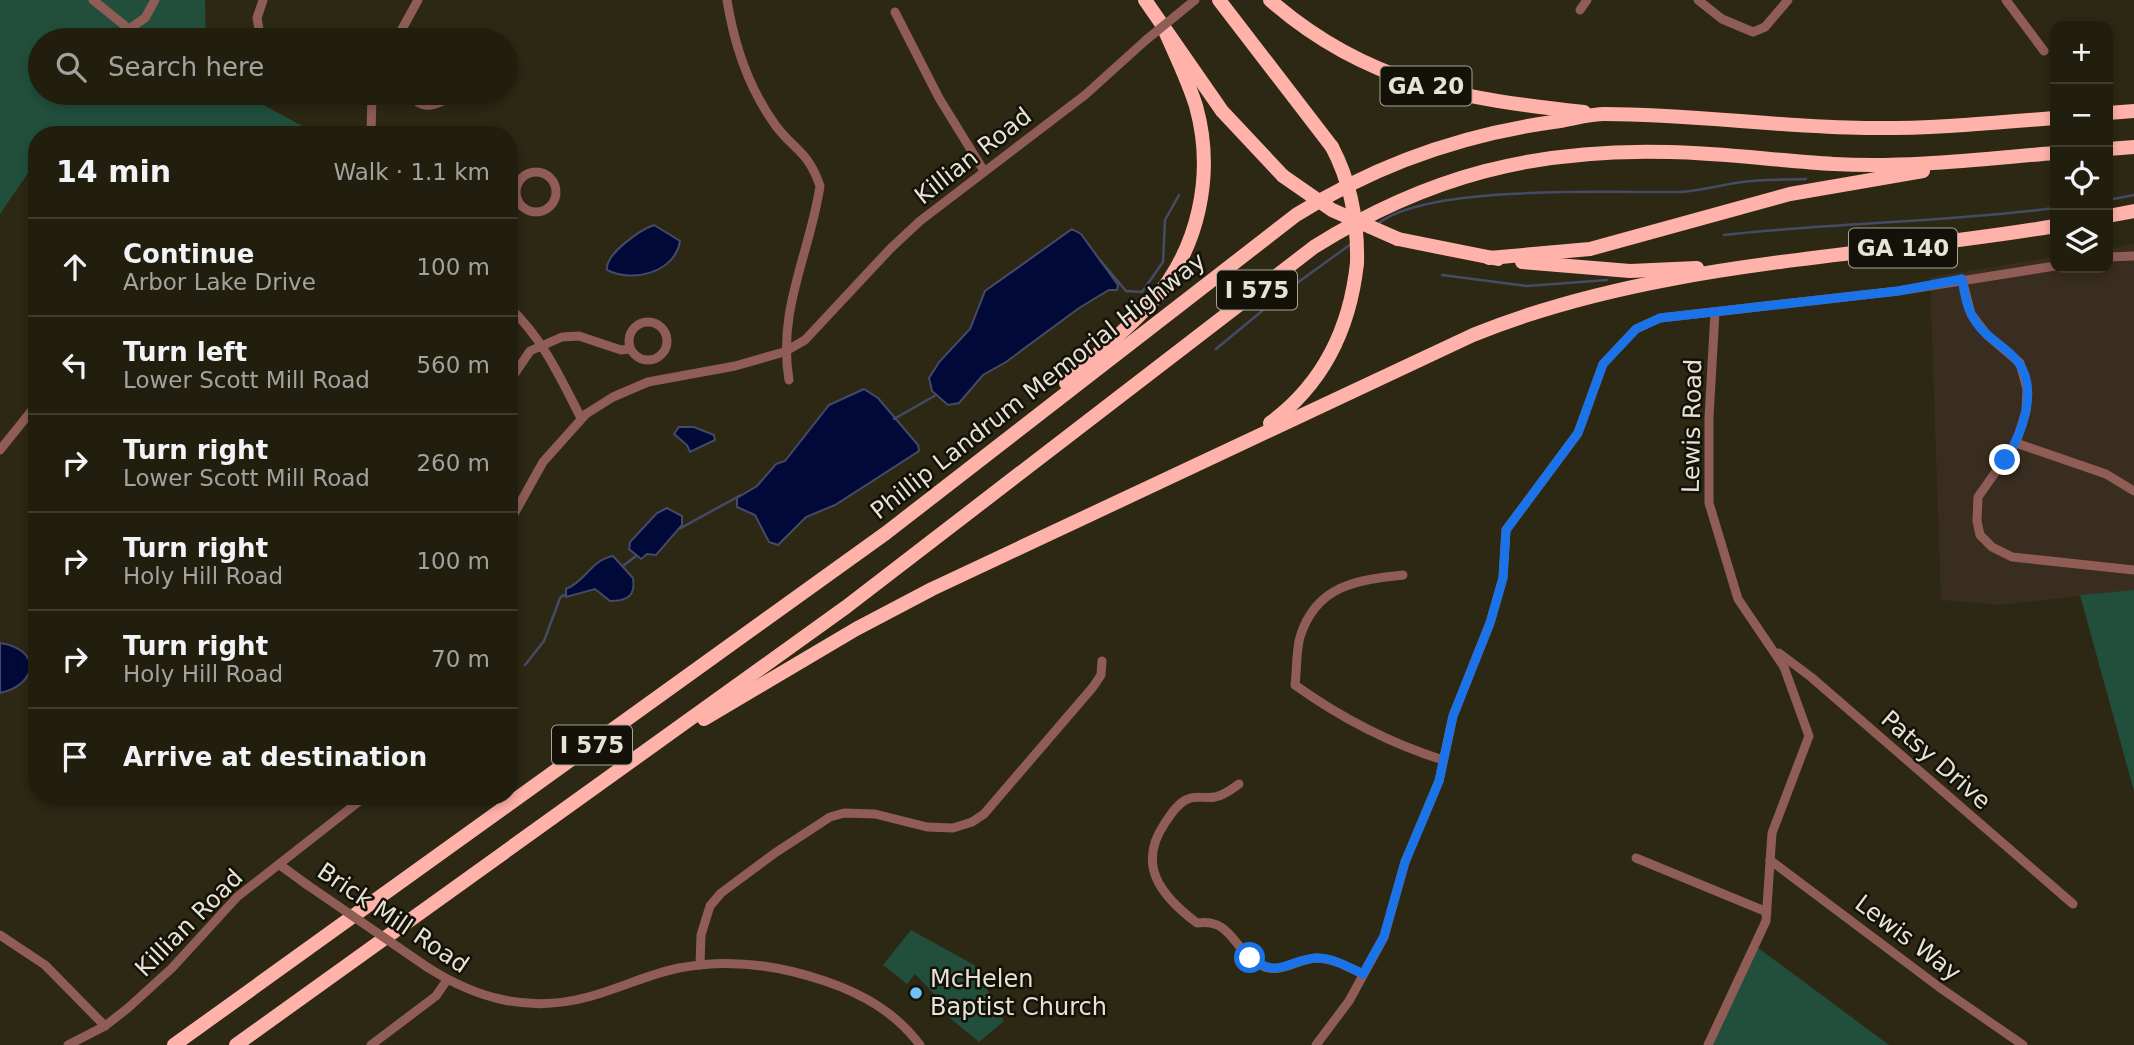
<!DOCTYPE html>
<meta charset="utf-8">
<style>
body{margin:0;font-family:"DejaVu Sans",sans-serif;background:#2e2b1c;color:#f1f3f6}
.controls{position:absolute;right:21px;top:21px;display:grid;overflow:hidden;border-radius:14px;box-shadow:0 4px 10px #0003}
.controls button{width:63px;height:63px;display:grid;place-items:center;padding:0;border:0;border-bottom:2px solid #3f3c2e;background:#221e0e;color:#f1f3f6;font:35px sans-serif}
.stop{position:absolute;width:21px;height:21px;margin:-16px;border:5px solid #1a73e8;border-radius:50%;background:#fff}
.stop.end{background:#1a73e8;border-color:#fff;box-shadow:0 2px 7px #0008}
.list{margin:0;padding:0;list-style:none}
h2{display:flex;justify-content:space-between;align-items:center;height:91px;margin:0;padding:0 28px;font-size:30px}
h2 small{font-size:23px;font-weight:400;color:#a2a29e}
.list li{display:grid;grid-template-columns:46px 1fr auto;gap:21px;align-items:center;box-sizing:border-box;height:98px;padding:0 28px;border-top:2px solid #3f3c2e}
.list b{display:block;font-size:26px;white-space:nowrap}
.list p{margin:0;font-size:23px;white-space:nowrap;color:#a2a29e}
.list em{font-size:23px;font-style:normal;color:#a2a29e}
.icon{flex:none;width:38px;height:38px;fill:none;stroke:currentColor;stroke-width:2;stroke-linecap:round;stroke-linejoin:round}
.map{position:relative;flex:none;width:2134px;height:1045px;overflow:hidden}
.search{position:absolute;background:#221e0e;box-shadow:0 4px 10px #0003;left:28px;top:28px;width:490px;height:77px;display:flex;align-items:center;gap:18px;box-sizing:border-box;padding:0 24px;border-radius:38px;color:#a2a29e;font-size:26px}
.panel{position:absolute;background:#221e0e;box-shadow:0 4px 10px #0003;left:28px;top:126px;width:490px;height:679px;border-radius:28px}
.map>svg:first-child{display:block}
</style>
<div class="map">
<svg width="2134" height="1045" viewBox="0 0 2134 1045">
<rect width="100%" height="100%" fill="#2d2813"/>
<path fill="#392d1f" d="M2134,244V590L1999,605L1941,600L1930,277L2055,257V268H2108V249Z"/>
<g fill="#214f3c">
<path d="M0,0H205L206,40H40V93H241L319,135H37V160L0,214Z"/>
<path d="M2134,590V791L2080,595Z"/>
<path d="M911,930L974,965L1004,1021L979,1042L933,1004L937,997L915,974L907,984L883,965Z"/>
<path d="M1757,947L1889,1045H1711Z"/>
</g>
<g fill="#000937" stroke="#454a67" stroke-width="2">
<path d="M654,225L680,241C675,273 632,283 607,270C605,254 640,230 654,225Z"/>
<path d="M1072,229L1081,234L1118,285L1117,290H1109L1079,308L1006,362L983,375L959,403L948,405L932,391L929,378L940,361L970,329L985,291Z"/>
<path d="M864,389L878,398L918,445L919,451L835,505L806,517L778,545L769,542L755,515L737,507V498L757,486L776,464L785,461L829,405Z"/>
<path d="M679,427H694L714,435L715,440L690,452L687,445L674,434Z"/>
<path d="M667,508L682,516V525L656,555L647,554L641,559L629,549L630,542L657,513Z"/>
<path d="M613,556L633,578C636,596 627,601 610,601L595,589L566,597V589C586,581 591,560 613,556Z"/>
<path d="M0,643C41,649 39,684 0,693Z"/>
</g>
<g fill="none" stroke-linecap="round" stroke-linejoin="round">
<g stroke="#454a67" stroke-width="2.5">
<path d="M2108,200L2134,195"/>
<path d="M1379,223C1430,184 1611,193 1679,192C1700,191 1721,185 1742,182C1763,179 1785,180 1806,179"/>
<path d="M1724,235C1834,223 1945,222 2055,208"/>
<path d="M1100,260L1126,291L1142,292L1163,262L1165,220L1179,195"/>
<path d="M1442,275L1527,286L1607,280"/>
<path d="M1216,349L1286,291L1351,244"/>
<path d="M894,419L936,395"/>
<path d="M679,529L741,495"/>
<path d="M623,566L636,556"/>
<path d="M525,665L544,641L560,598L564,595"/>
</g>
<g stroke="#8f5c56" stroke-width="9">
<path d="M93,0L129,29L145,18L155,0"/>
<path d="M727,0C734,44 749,89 776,126C795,151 808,151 820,186C810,253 777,310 789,380"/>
<path d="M1698,0L1722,19L1753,32L1765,27L1788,0"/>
<path d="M2006,0L2044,51"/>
<path d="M1580,10L1587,0"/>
<path d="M895,12L939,98L984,171"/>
<path d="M261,40L257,18L263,0"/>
<path d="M396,40L418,0"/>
<path d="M411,93C416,106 428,108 441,102L447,93"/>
<path d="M371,135L372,93"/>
<circle cx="536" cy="192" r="20"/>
<path d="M2108,257L2134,256"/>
<path d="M1962,279L1971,314L1987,335L2020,363L2027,389L2026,411L2016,443L1978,497L1977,521L1980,535L1992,547L2012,557L2134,570"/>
<path d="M509,307C542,337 561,379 581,418"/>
<circle cx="648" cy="341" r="19"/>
<path d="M509,382L530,351L562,337L579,336L621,350L630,349"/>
<path d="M2016,443L2106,474L2134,491"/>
<path d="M0,450L37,404"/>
<path d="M509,523L543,462L586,414L613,397L648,382L735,366L784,352L805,340L890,249L920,221L1085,95L1146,40"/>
<path d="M1403,575C1357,580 1316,585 1300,637C1296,651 1297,670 1295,685C1341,718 1389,743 1443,760"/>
<path d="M1779,653L1811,677L2073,904"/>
<path d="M1239,784C1232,789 1223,796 1215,797C1206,799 1197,795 1188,799C1178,803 1171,814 1165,823C1136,865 1161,896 1197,923C1233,918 1233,951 1260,965C1280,976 1298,958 1318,958C1334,959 1348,967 1363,974"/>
<path d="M1636,858L1767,912"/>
<path d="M1770,860L1939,987L2023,1045"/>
<path d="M280,865L306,884"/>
<path d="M0,935L45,965L105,1026"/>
<path d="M700,965L701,935L710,906L721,893L775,853L830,817L844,813L875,814L927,827L953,828L972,822L984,814L1093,687L1101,675L1102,661"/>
<path d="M427,967C477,999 529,1013 588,997C619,989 648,974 679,968C729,958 778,965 825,981C863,994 895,1012 920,1045"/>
<path d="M68,1045L105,1026L128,1008L172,968L237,897L366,796"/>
<path d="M371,1045L436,996L447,980"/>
<path d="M1316,1045L1349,1001L1384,937L1405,862L1439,781L1453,716L1490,623L1503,578L1506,530L1578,433L1603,364L1636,329L1660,318L1898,291L2055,266"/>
<path d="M1708,1045L1766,921L1772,833L1809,736L1784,667L1738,599L1709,503V417L1715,312"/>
</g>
<g stroke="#ffb2a9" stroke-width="14">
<path d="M1145,0L1222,111L1283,176"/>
<path d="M1219,0L1332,147"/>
<path d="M1270,0C1366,84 1462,99 1584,112"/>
<path d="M2108,113L2134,111"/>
<path d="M2108,149L2134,147"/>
<path d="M2108,216L2134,211"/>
<path d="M1398,239L1498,259"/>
<path d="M1489,258L1590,249L1790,194L1923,171"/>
<path d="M1522,262L1630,271L1697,268"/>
<path d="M1066,383C1094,356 1126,331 1152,302C1199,249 1215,174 1196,106C1188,80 1176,56 1165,31"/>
<path d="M1270,423C1323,384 1350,328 1357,263"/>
<path d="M704,719L856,629L932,589L1473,335C1657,260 1861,259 2055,226"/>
<path d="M174,1045L886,533L1296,215C1375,165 1460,135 1553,122C1570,120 1588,114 1605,114C1692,114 1778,127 1865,128C1928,129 1992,123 2055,118"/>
<path d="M236,1045L846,607L1314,247C1427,176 1536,148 1670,152C1725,153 1779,161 1834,164C1908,168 1982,159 2055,153"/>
</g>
<g stroke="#8f5c56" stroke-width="9">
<path d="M1146,40L1195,0"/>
<path d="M306,884L427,967"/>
</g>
<g stroke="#ffb2a9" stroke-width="14">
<path d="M1332,147C1351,183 1358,222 1357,263"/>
<path d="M1283,176L1332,210L1398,239"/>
</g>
</g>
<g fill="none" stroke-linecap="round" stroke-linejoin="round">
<path stroke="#1a73e8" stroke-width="9" d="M1250,958C1280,980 1288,959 1317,958C1334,958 1348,967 1363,974L1384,936L1405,862L1439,781L1453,716L1490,623L1503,578L1506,530L1578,433L1603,364L1636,329L1660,318L1898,291L1962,279C1965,296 1967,311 1978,325C1989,340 2007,347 2018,362C2039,390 2022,434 2005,460"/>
</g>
<circle fill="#72c1f5" stroke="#131108" stroke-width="2.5" cx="916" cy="993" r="7"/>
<g text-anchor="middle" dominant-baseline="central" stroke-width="5" stroke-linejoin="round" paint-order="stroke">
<g fill="#131108" stroke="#a7a498" stroke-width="2">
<rect x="1380.5" y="66.5" width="91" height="39" rx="5"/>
<rect x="1849" y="228.5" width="108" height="39" rx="5"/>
<rect x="1217" y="270.5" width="80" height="39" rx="5"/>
<rect x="552" y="725.5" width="80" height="39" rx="5"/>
</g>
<g font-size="23" font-weight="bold" fill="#e6e3d6">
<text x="1426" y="86">GA 20</text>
<text x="1903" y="248">GA 140</text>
<text x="1257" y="290">I 575</text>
<text x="592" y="745">I 575</text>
</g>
<g font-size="24" fill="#e6e3d6" stroke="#131108">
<text transform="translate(973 156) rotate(-38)">Killian Road</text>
<text transform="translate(1038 386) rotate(-38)">Phillip Landrum Memorial Highway</text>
<text transform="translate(1692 426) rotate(-89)">Lewis Road</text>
<text transform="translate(1936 760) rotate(41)">Patsy Drive</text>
<text transform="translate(393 918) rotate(34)">Brick Mill Road</text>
<text transform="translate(189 923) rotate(-45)">Killian Road</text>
<text transform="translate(1908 938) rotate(37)">Lewis Way</text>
</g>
<g font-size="24" fill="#e6e3d6" stroke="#131108" text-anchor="start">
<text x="930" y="979">McHelen<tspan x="930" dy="28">Baptist Church</tspan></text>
</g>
</g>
</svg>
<div class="controls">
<button>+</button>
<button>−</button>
<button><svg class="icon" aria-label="locate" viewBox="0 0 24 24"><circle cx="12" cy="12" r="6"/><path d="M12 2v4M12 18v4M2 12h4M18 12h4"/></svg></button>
<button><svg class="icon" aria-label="layers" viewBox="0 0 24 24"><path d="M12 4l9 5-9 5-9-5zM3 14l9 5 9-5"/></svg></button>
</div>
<div class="stop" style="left:1250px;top:958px"></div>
<div class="stop end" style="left:2005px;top:460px"></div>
<div class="search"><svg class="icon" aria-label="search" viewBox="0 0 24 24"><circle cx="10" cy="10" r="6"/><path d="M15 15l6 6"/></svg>Search here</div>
<section class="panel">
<h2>14 min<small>Walk · 1.1 km</small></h2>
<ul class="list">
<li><svg class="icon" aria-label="ahead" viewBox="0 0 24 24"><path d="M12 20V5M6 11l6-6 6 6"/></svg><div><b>Continue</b><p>Arbor Lake Drive</p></div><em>100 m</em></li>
<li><svg class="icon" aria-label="left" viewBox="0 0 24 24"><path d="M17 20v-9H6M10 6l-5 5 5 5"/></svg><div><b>Turn left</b><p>Lower Scott Mill Road</p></div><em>560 m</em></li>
<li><svg class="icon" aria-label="right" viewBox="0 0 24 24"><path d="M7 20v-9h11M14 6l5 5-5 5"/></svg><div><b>Turn right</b><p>Lower Scott Mill Road</p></div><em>260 m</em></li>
<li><svg class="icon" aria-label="right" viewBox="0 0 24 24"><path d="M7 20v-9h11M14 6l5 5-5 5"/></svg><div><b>Turn right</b><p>Holy Hill Road</p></div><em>100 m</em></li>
<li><svg class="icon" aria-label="right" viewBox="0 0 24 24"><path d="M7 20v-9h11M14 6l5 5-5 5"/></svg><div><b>Turn right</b><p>Holy Hill Road</p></div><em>70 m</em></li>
<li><svg class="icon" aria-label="arrive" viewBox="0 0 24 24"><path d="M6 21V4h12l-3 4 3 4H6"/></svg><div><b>Arrive at destination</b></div></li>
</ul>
</section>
</div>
